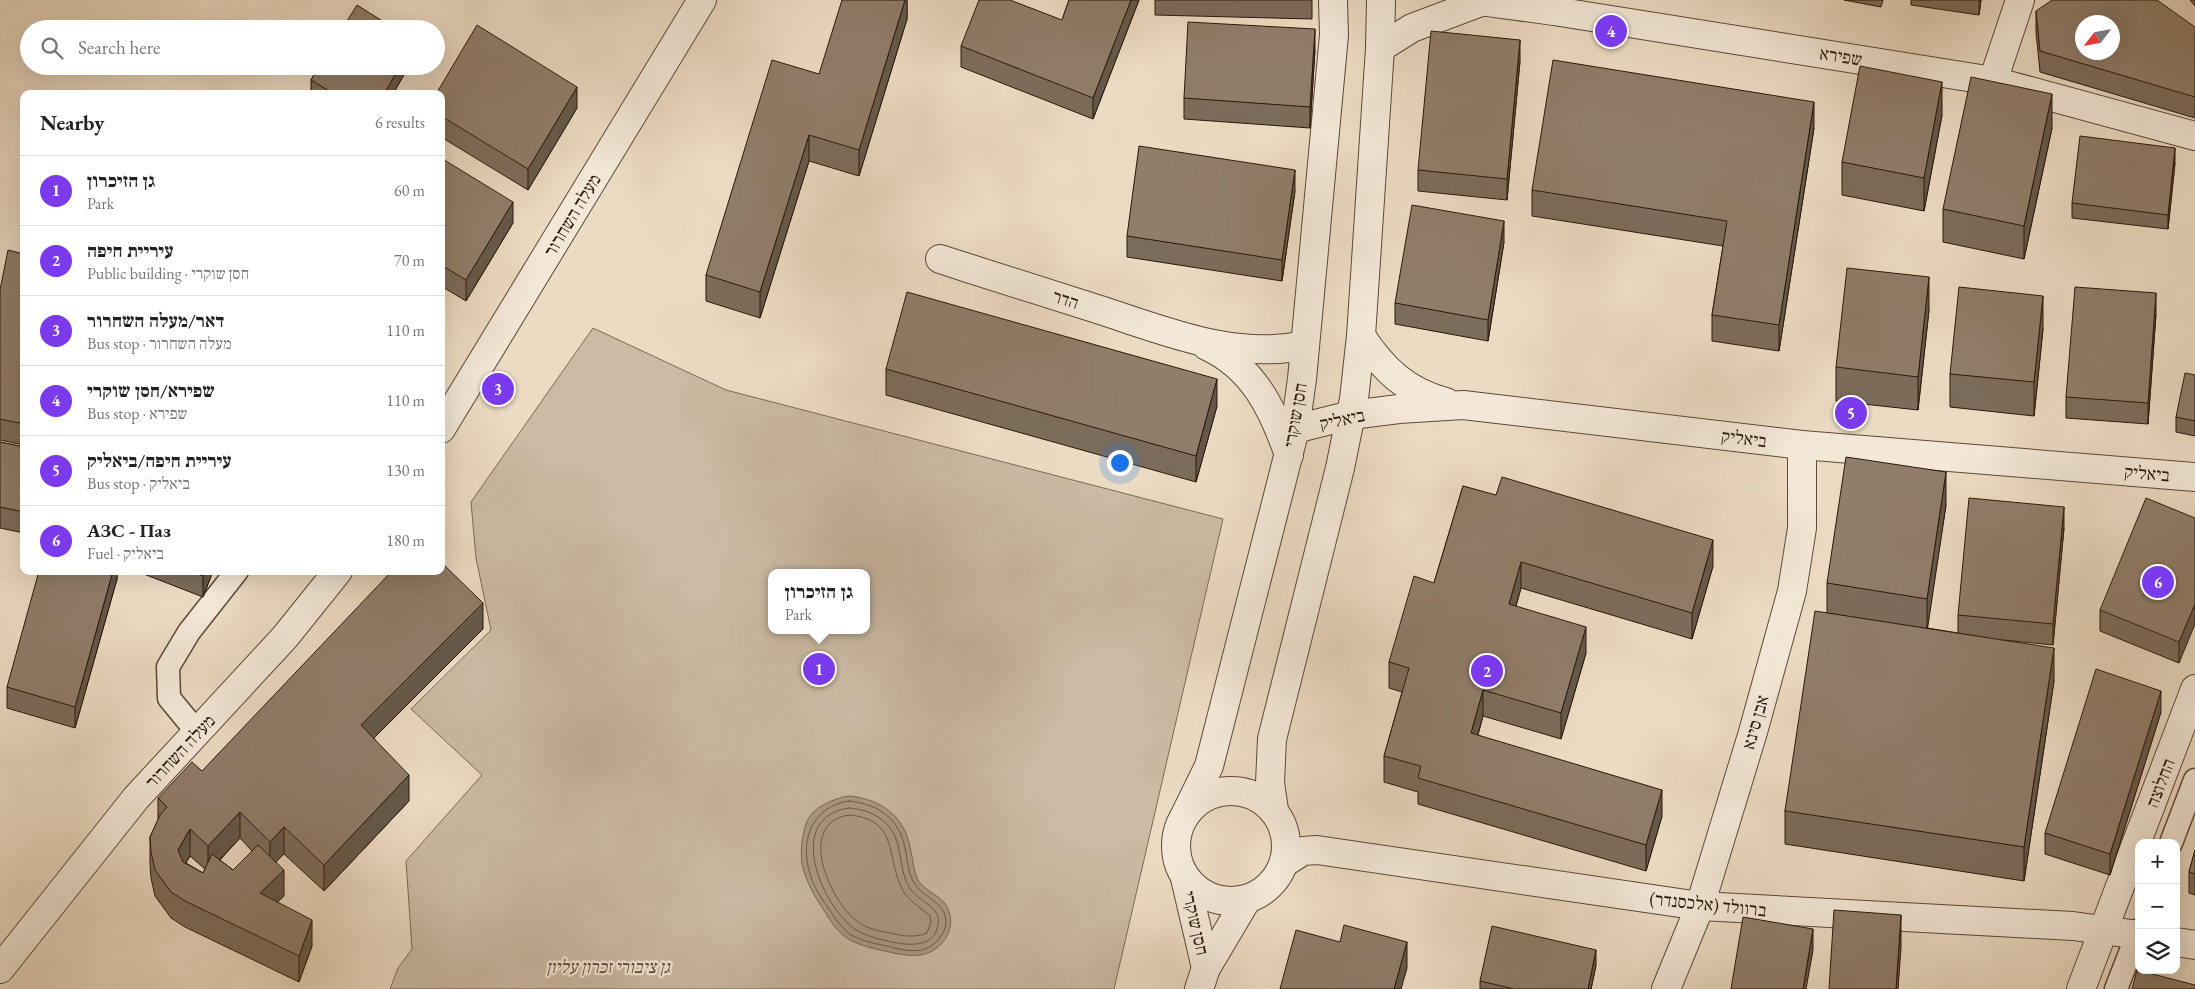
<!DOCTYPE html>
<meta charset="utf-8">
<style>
body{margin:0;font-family:"EB Garamond","Frank Ruhl Libre",serif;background:#f6f6f6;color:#222}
.controls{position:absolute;right:15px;bottom:15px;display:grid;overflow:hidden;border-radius:10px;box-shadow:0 5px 20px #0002}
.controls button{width:45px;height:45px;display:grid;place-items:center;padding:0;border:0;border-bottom:1px solid #e0e0e0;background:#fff;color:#222;font:25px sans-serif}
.compass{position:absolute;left:2075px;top:15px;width:45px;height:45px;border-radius:50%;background:#fff;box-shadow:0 5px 20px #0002;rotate:238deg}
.you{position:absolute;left:1119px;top:462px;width:18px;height:18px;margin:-12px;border:4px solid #fff;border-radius:50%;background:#1a73e8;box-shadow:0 0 0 8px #1a73e833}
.badge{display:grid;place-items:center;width:32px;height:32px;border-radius:50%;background:#7c3aed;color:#fff;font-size:16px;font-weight:700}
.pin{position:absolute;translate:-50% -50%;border:2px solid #fff;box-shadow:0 1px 5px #0006}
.popup{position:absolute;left:768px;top:569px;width:102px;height:65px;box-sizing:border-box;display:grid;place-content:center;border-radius:10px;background:#fff;filter:drop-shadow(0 1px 4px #0005);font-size:16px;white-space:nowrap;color:#767676}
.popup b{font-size:19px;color:#222}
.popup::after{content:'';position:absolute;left:50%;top:100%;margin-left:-10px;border:10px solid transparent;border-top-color:#fff}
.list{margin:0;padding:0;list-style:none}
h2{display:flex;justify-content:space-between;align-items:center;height:65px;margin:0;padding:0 20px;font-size:21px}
h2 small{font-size:16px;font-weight:400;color:#767676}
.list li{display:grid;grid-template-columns:32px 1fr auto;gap:15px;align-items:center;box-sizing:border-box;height:70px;padding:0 20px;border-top:1px solid #e0e0e0}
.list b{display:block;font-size:19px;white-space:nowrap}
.list p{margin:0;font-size:16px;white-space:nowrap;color:#767676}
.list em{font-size:16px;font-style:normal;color:#767676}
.icon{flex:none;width:28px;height:28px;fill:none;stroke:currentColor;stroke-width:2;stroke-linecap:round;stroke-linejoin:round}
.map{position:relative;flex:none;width:2195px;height:989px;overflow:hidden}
.search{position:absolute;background:#fff;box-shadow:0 5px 20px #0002;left:20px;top:20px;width:425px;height:55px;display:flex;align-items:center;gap:12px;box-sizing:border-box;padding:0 18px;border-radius:28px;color:#767676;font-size:19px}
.panel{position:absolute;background:#fff;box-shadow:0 5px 20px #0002;left:20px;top:90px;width:425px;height:485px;border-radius:10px}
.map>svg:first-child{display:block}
</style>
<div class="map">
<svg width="2195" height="989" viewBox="0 0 2195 989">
<rect width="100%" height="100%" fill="#ecdbc3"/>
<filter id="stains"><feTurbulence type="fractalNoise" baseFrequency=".004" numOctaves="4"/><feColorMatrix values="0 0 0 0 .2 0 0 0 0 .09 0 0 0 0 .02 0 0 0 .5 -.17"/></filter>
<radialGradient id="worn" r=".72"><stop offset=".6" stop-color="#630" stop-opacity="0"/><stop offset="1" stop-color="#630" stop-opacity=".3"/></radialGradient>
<path fill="#cbbaa4" stroke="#7c6957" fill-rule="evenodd" d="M593,328L726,390L1223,519L1114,989H390L398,968L412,949L406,861L482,775L411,709L491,630L476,558L471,502ZM772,573H866V630H772Z"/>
<path fill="#ab9984" stroke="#786553" d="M849,796C880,799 904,815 910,847C913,859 913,869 918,880C924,891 940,895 946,905C957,924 947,944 930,952C918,958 902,955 889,952C876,949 861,946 850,940C839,934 831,922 825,912C815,897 806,882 802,864C800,851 802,828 810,816C818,805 836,798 849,796Z"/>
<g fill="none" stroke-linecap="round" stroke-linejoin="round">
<g stroke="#6c5847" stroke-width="1">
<path d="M849,801C878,804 899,818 905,848C908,860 907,873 915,884C921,894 933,898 940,907C954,922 941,943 925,949C914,953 898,949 887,946C876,944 862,941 851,935C842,929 835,918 829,909C824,902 819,894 815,887C798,851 805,808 849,801Z"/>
<path d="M849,808C875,810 895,824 899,850C902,863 902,875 909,887C915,897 927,902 934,910C938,914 939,919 938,924C936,943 920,945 904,944C889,942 865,937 853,928C820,902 785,817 849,808Z"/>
<path d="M849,815C899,819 886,857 902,889C908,900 921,908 930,916L931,922L927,933C915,938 903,936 890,933C880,931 867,929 858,922C830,902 795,823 849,815Z"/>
</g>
<g stroke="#5c4938" stroke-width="25">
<g id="service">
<path d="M197,732L169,698L168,667L189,632L237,571"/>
<path d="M2171,843L2195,780"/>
<path d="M2116,989L2139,930"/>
</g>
</g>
<g stroke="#5c4938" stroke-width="30">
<g id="minor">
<path d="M1472,0L1554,11L1993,81L2195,136"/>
<path d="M1380,48L1412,28L1481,2"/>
<path d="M1993,81L2020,0"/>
<path d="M940,259C992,276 1044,292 1097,309C1163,330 1234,361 1305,345"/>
<path d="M1207,346C1253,367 1273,409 1289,455"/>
<path d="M1666,989L1700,906L1753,732L1792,591L1802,528V445"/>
</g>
</g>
<g stroke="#5c4938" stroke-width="30">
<g id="tertiary">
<path d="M1361,336C1383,369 1406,392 1446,402"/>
<path d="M441,429L702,0"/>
<path d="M1295,429L1351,415L1399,409L1463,405L1802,445L2195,477"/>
<circle cx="1231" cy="846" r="55"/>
<path d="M1274,810L1270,783L1272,739L1340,468L1354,399L1361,336L1380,48L1381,0"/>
<path d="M1185,815L1209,766L1295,429L1302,379L1334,35L1333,0"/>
<path d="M1284,863L1303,851L1317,850L1700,906L2073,926L2139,935"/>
<path d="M1185,878L1206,968"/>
<path d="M2176,942L2195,945"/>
<path d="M0,969L136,798L285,637L338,571"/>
<path d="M1199,989L1206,968L1247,899"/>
<path d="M2081,989L2195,689"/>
</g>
</g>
<use href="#service" stroke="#f3e8d8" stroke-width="22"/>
<use href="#minor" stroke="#f3e8d8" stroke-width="28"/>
<use href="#tertiary" stroke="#f3e8d8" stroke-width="28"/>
</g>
<g fill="#7c6c5b" stroke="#2c180a" fill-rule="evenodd">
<path d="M907,0V19L859,176L809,161L760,318L706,301V275L819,74Z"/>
<path d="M1069,0H1139L1093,119L961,67V46L1062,20Z"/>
<path d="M1155,0H1312V19L1155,15Z"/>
<path d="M1844,0H1883L1881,7Z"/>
<path d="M1911,0H1981L1979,15L1911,5Z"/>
<path d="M2190,0H2195V6Z"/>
<path d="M2036,11L2195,27V118L2040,72L2036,32Z"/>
<path d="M1315,50L1310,128L1184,119V98Z"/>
<path d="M1520,61L1507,200L1418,191V170Z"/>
<path d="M319,66H409L393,94H311V80Z"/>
<path d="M441,94L577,108L528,190L441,137Z"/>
<path d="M1942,115L1924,211L1842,195V162Z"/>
<path d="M1814,128L1779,351L1712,341V315L1723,246L1532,216V190Z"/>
<path d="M2052,128L2024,259L1943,242V209Z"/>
<path d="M441,158L513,223L466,301L441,286Z"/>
<path d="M2175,163L2168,229L2072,218V203Z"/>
<path d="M1295,191L1282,281L1127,257V236Z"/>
<path d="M1504,242L1488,341L1395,324V303Z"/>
<path d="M24,254V445L0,440V290Z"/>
<path d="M1929,310L1918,410L1836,401V367Z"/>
<path d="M2156,314L2148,424L2066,418V397Z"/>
<path d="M2043,329L2034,416L1950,407V374Z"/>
<path d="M886,369L1217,406L1196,482L886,395Z"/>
<path d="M2195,375V436L2176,432V417Z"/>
<path d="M0,442L24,447V533L0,528Z"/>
<path d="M1463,486L1713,566L1692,639L1521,588L1516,606L1586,653L1561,739L1483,716L1478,735L1662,816L1646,871L1418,804V792L1384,782V756L1402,692L1389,688V662L1434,583Z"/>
<path d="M1946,505L1927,628L1958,633V615L2064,528L2053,645L2003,640L2054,681L2024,881L1785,844V811L1827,613V583Z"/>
<path d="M2195,518L2179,663L2100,631V610Z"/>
<path d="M117,571V579L75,728L7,708V687Z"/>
<path d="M136,571H213L203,597Z"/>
<path d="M483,629L374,738L409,801L324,891L284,854L276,862L284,896L277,902L312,946L299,982L185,927L171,918L155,896L151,878L150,864V837L158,820V798L202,771ZM240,838L252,851L233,870L220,860ZM190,856L205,869L203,873L186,863Z"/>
<path d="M2161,712L2110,875L2045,854V833Z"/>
<path d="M2195,850V895L2189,893V872Z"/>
<path d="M1596,965L1591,989H1480V981Z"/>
</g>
<g fill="#65584a" stroke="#2c180a">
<path d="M905,0H907V19L859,176V150Z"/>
<path d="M1131,0H1139L1093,119V98Z"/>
<path d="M1979,0H1981L1979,15Z"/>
<path d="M1315,29V50L1310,128V107Z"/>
<path d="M1520,40V61L1507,200V179Z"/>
<path d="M400,66H409L393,94H384Z"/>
<path d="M1942,82V115L1924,211V178Z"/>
<path d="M577,87V108L528,190V169Z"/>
<path d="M2052,94V128L2024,259V226Z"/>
<path d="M1814,102V128L1779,351V325Z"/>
<path d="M809,135V161L760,318V292Z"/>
<path d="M2175,148V163L2168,229V215Z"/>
<path d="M1295,170V191L1282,281V260Z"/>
<path d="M513,202V223L466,301V280Z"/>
<path d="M1504,221V242L1488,341V320Z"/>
<path d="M1929,277V310L1918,410V377Z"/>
<path d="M2156,293V314L2148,424V403Z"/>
<path d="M2043,296V329L2034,416V382Z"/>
<path d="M1217,379V406L1196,482V456Z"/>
<path d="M1946,472V505L1927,632V599Z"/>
<path d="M2064,507V528L2053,645V624Z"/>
<path d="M1713,540V566L1692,639V613Z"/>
<path d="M1521,562V588L1509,630V604Z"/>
<path d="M113,571H117V579L75,728V707Z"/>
<path d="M205,571H213L203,597V576Z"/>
<path d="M483,603V629L361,751V725Z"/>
<path d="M2195,604V624L2179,663V642Z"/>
<path d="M1586,627V653L1561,739V713Z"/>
<path d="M2054,648V681L2024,881V847Z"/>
<path d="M1483,690V716L1471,759V733Z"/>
<path d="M2161,691V712L2110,875V854Z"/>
<path d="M409,775V801L324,891V865Z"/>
<path d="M1662,790V816L1646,871V845Z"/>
<path d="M240,812V838L208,872V846Z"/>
<path d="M284,827V854L270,868V842Z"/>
<path d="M190,829V856L178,876V850Z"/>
<path d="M284,870V896L260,919V893Z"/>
<path d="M1901,915V948L1898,989H1896Z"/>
<path d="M312,920V946L299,982V956Z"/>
<path d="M1813,929V950L1806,989H1803Z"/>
<path d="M1407,942V968L1401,989H1394Z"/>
<path d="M1596,950V965L1591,989H1588Z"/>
</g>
<g fill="#907d6a" stroke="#2c180a" fill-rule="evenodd">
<path d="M842,0H905L859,150L809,135L760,292L706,275L772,60L819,74Z"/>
<path d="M979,0H1010L1062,20L1069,0H1131L1093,98L961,46Z"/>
<path d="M2052,0H2157L2195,27V97L2040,51L2036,11ZM2082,22H2112V52H2082Z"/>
<path d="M357,5L395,29H342Z"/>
<path d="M1188,22L1315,29L1310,107L1184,98Z"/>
<path d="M477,25L577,87L528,169L441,116V94H436Z"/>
<path d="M1431,31L1520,40L1507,179L1418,170Z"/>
<path d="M1553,60L1814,102L1779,325L1712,315L1727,221L1532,190Z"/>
<path d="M319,66H400L384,94H334L311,80Z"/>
<path d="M1860,66L1942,82L1924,178L1842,162Z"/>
<path d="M1971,77L2052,94L2024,226L1943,209Z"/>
<path d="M2080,136L2175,148L2168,215L2072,203Z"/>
<path d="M1139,146L1295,170L1282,260L1127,236Z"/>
<path d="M441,158L513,202L466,280L441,265Z"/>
<path d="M1412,205L1504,221L1488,320L1395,303Z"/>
<path d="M8,250L24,254V424L0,419V290Z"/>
<path d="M1847,268L1929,277L1918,377L1836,367Z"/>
<path d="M1959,287L2043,296L2034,382L1950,374Z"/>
<path d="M2075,287L2156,293L2148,403L2066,397Z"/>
<path d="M907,292L1217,379L1196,456L886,369Z"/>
<path d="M2185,373L2195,375V421L2176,417Z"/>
<path d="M0,442L24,447V512L0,507Z"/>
<path d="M1846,457L1946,472L1927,599L1827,583Z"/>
<path d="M1502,477L1713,540L1692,613L1521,562L1509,604L1586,627L1561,713L1483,690L1471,733L1662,790L1646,845L1418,778L1421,766L1384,756L1409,668L1389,662L1414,576L1434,583L1463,486L1496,495Z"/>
<path d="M1969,498L2064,507L2053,624L1958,615Z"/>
<path d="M2146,498L2195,518V604L2179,642L2100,610Z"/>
<path d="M441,562L483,603L361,725L409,775L324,865L284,827L270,842L240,812L208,846L190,829L178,850L183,862L203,873L212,854L233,870L258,845L284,870L260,893L312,920L299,956L185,901L171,892L155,870L151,852L150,837L160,815L167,807L158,798L192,762L202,771L392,571H441Z"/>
<path d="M39,571H113L75,707L7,687Z"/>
<path d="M191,571H205L203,576Z"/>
<path d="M1815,611L2054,648L2024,847L1785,811Z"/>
<path d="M2096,669L2161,691L2110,854L2045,833Z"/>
<path d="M2195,850V874L2189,872Z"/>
<path d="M1834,910L1901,915L1896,989H1829Z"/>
<path d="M1743,917L1813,929L1803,989H1731Z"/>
<path d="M1344,925L1407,942L1394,989H1280L1296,930L1340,942Z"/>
<path d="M1492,926L1596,950L1588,989H1514L1480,981Z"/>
<path d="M2137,970L2195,985V989H2132Z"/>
</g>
<g text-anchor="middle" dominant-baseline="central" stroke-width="4.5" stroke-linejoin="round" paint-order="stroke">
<g font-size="18" fill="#2c180a" stroke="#f3e8d8">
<text transform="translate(1841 56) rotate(9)">שפירא</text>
<text transform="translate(572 215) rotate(-59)">מעלה השחרור</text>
<text transform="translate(1066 299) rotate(18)">הדר</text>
<text transform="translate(1295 415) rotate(-80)">חסן שוקרי</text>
<text transform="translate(1342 419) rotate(-12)">ביאליק</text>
<text transform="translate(1744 438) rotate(7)">ביאליק</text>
<text transform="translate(2147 473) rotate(5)">ביאליק</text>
<text transform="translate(1755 722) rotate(-74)">אבן סינא</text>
<text transform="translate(180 751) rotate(-47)">מעלה השחרור</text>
<text transform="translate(2160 783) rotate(-69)">החלוצה</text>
<text transform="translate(1708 904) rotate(6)">ברוולד (אלכסנדר)</text>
<text transform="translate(1196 923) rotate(77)">חסן שוקרי</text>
</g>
<g font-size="18" font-style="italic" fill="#5c4938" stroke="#f3e8d8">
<text x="608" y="966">גן ציבורי זכרון עליון</text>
</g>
</g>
<rect width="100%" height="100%" filter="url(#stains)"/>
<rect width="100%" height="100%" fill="url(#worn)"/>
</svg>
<div class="controls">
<button>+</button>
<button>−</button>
<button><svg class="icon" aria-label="layers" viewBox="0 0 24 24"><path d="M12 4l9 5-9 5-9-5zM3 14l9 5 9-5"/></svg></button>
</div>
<svg class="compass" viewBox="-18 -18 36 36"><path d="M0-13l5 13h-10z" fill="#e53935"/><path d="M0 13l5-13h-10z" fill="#767676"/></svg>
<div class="you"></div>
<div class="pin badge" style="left:819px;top:669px">1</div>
<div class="popup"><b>גן הזיכרון</b>Park</div>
<div class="pin badge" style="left:1487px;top:671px">2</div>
<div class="pin badge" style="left:498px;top:389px">3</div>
<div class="pin badge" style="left:1611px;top:31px">4</div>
<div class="pin badge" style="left:1851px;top:413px">5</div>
<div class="pin badge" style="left:2158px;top:582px">6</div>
<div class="search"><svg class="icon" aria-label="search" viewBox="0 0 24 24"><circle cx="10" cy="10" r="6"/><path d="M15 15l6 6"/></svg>Search here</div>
<section class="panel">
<h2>Nearby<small>6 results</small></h2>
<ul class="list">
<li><span class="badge">1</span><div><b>גן הזיכרון</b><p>Park</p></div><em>60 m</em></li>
<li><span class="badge">2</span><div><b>עיריית חיפה</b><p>Public building · חסן שוקרי</p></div><em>70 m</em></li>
<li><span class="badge">3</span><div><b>דאר/מעלה השחרור</b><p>Bus stop · מעלה השחרור</p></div><em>110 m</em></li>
<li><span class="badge">4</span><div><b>שפירא/חסן שוקרי</b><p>Bus stop · שפירא</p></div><em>110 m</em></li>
<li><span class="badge">5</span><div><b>עיריית חיפה/ביאליק</b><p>Bus stop · ביאליק</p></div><em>130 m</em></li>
<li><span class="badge">6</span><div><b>АЗС - Паз</b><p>Fuel · ביאליק</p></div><em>180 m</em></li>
</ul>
</section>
</div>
